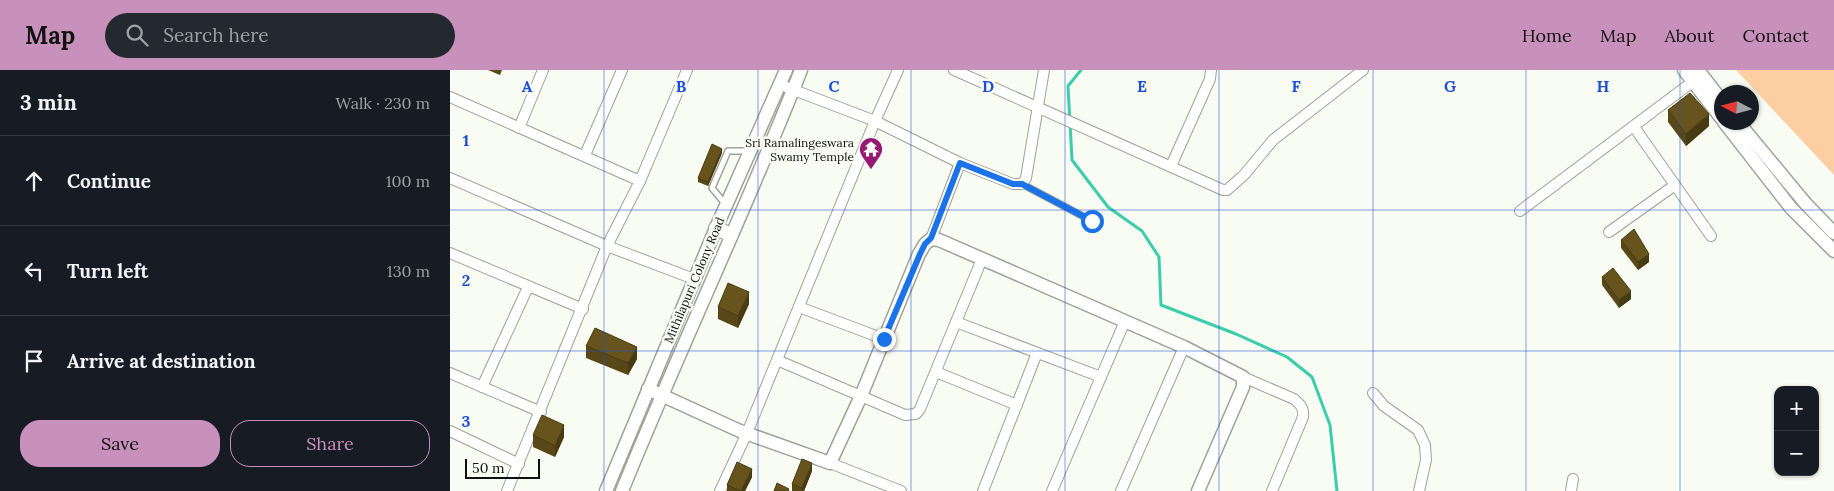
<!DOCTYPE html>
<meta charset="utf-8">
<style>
body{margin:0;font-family:Lora,serif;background:#242831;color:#f1f3f6}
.controls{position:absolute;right:15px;bottom:15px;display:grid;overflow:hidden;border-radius:10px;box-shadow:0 1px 4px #0004}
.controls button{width:45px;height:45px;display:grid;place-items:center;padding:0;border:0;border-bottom:1px solid #363941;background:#171b24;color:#f1f3f6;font:25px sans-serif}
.compass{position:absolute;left:1264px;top:15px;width:45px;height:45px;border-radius:50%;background:#171b24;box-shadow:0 1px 4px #0004;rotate:276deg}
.scale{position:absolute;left:15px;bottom:12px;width:75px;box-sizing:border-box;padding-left:5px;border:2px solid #0f100d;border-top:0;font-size:14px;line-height:18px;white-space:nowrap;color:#0f100d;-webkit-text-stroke:4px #f9fcf2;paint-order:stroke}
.stop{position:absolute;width:15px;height:15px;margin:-11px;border:4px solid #1a73e8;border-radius:50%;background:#fff}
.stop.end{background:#1a73e8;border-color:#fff;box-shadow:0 1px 5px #0008}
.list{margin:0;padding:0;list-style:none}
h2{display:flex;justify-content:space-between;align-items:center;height:65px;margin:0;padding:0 20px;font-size:21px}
h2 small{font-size:16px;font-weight:400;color:#9ea1a6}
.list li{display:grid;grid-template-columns:32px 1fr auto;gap:15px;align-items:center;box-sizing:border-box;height:90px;padding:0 20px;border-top:1px solid #363941}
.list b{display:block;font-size:19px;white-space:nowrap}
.list em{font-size:16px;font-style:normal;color:#9ea1a6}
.actions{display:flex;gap:10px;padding:15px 20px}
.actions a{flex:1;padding:11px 0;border:1px solid #c891bc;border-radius:20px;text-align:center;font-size:18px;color:#c891bc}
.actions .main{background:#c891bc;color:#111}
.icon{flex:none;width:28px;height:28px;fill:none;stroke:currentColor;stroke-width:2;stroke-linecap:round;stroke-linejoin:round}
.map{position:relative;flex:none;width:1384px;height:421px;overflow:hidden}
header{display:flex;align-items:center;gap:30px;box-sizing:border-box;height:70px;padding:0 25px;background:#c891bc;color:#111}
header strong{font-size:24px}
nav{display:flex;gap:28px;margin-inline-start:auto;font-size:18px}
.search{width:350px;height:45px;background:#242831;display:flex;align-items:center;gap:12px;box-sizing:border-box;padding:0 18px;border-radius:28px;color:#9ea1a6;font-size:19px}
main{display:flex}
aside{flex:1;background:#171b24}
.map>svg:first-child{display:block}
</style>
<header>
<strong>Map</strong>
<div class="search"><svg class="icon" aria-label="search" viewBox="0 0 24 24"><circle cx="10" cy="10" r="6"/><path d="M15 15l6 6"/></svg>Search here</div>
<nav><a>Home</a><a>Map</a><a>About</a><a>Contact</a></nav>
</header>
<main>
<aside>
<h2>3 min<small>Walk · 230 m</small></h2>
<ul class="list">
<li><svg class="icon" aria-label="ahead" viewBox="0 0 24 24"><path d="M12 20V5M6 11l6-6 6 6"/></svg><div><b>Continue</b></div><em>100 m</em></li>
<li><svg class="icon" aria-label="left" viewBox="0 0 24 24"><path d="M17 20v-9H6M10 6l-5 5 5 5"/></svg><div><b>Turn left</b></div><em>130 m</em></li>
<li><svg class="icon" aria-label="arrive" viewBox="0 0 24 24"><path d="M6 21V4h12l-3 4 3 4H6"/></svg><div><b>Arrive at destination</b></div></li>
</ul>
<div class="actions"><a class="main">Save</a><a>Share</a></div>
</aside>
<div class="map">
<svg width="1384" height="421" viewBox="0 0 1384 421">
<rect width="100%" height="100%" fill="#f9fcf2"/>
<path fill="#fdcea2" d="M1286,0H1384V105Z"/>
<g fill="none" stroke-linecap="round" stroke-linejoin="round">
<path stroke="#3ccdad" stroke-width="3" d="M631,0L618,16L622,90L658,137L692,161L709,187L711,235L786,264L837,287L862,307L880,355L887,421"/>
<g stroke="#9fa299" stroke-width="8">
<g id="service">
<path d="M572,114L642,151"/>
<path d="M276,135L262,118L278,81H298"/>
</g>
</g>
<g stroke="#9fa299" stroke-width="12">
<g id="minor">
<path d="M504,0L773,120H777L794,105L823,70L913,0"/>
<path d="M336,17L425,51L510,93L563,114H572L576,108L594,0"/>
<path d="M0,27L190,111"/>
<path d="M1184,57L1261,166"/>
<path d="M69,58L93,0"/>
<path d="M135,85L172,0"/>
<path d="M721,96L760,9L761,0"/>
<path d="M0,108L157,176L244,209"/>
<path d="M1070,141L1249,7"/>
<path d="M1159,162L1225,115"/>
<path d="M481,169L510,93"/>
<path d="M0,183L133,239"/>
<path d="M349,237L434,269"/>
<path d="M506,252L651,307"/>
<path d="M327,290L455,345L466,344L470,339L532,189"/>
<path d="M486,302L567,335"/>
<path d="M0,303L91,342"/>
<path d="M793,307L844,329C851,335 854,338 853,347L822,421"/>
<path d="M32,317L78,217"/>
<path d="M923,323L934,336L968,360L975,375L976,390L969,421"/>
<path d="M0,361L69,394"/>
<path d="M380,393L451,421"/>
<path d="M57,421L157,176L190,111L237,0"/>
<path d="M270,421L297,363L425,51L448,0"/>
<path d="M533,421L587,283"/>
<path d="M602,421L675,251"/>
<path d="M671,421L734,277"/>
<path d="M1121,421L1123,409"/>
</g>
</g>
<g stroke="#9fa299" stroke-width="15">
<g id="tertiary">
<path d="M1234,0L1272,49"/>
<path d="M1248,0L1272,31"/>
<path d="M1274,52L1341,138L1384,181"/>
<path d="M1288,52L1356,134L1384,163"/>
<path d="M198,319L290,361L380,393L411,326L469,184L475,174L481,169L489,170L734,277L793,307V317L748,421"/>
<path d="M156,421L266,158L336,0"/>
<path d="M172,421C229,280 295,142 351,0"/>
</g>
</g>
<g stroke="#9fa299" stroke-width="16">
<path id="secondary" d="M266,158L281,165"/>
</g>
<use href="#service" stroke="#fff" stroke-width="5"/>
<use href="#minor" stroke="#fff" stroke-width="10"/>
<use href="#tertiary" stroke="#fff" stroke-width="12"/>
<use href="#secondary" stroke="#fff" stroke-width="14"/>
</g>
<g fill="#584818">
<path d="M38,0H52L50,5Z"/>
<path d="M1218,40L1259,56L1236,76L1218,52Z"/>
<path d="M272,83L258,116L248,112V108Z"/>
<path d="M1171,170L1199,192L1188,200L1171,178Z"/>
<path d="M1152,207L1181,229L1169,238L1152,215Z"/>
<path d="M299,234L288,258L268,249V237Z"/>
<path d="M136,276L187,289L178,305L136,288Z"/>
<path d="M83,365L114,367L105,387L83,377Z"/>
<path d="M362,401L354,421H342V414Z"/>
<path d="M302,407L295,421H277V415Z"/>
</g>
<g fill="#473b14">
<path d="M1259,44V56L1236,76V64Z"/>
<path d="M272,79V83L258,116V112Z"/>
<path d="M1199,184V192L1188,200V192Z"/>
<path d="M1181,221V229L1169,238V230Z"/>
<path d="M299,222V234L288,258V246Z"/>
<path d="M187,277V289L178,305V293Z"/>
<path d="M114,355V367L105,387V376Z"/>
<path d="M362,393V401L354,421H352V418Z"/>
<path d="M302,399V407L295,421H291Z"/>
</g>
<g fill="#66541c" stroke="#473b14">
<path d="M1240,23L1259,44L1236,64L1218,40Z"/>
<path d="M262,74L272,79L258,112L248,108Z"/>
<path d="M1184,159L1199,184L1188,192L1171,170Z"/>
<path d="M1163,198L1181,221L1169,230L1152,207Z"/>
<path d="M278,213L299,222L288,246L268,237Z"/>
<path d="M145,258L187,277L178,293L136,276Z"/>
<path d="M92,345L114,355L105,376L83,365Z"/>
<path d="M352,389L362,393L352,418L342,414Z"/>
<path d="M287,392L302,399L291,421L277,415Z"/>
<path d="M327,413L339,419L338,421H324Z"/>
</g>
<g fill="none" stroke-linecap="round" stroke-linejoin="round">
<path stroke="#1a73e8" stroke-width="6" d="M434,269L470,184L475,174L481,168L510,93L563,114H572L642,151"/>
</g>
<path fill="none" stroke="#1d4ed8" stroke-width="1" stroke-opacity="0.55" d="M154,0V421M308,0V421M461,0V421M615,0V421M769,0V421M923,0V421M1076,0V421M1230,0V421M0,140H1384M0,281H1384"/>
<defs>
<g id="temple-pin" transform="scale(1.25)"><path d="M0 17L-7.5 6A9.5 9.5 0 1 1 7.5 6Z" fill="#951974" stroke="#f9fcf2"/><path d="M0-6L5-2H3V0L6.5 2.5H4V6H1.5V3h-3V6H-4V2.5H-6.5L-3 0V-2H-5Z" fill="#fff"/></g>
</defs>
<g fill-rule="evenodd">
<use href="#temple-pin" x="421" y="79"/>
</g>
<g text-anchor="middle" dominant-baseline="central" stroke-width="5" stroke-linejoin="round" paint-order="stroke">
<g font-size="12" fill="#0f100d" stroke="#f9fcf2" text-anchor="end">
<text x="404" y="72">Sri Ramalingeswara<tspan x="404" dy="14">Swamy Temple</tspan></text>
</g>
<g font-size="12" fill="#0f100d" stroke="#f9fcf2">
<text transform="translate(244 210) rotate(-67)">Mithilapuri Colony Road</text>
</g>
</g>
<g font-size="16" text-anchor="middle" font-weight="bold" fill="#1d4ed8" stroke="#f9fcf2" stroke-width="5" stroke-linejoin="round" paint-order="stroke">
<text x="77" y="22">A</text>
<text x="231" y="22">B</text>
<text x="384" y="22">C</text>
<text x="538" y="22">D</text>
<text x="692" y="22">E</text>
<text x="846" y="22">F</text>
<text x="1000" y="22">G</text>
<text x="1153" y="22">H</text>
<text x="16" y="76">1</text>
<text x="16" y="216">2</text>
<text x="16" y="357">3</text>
</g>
</svg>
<div class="controls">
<button>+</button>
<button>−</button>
</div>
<svg class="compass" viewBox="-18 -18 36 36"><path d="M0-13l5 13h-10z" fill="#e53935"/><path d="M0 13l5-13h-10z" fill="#9ea1a6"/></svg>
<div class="scale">50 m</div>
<div class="stop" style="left:642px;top:151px"></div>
<div class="stop end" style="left:434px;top:269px"></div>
</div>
</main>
